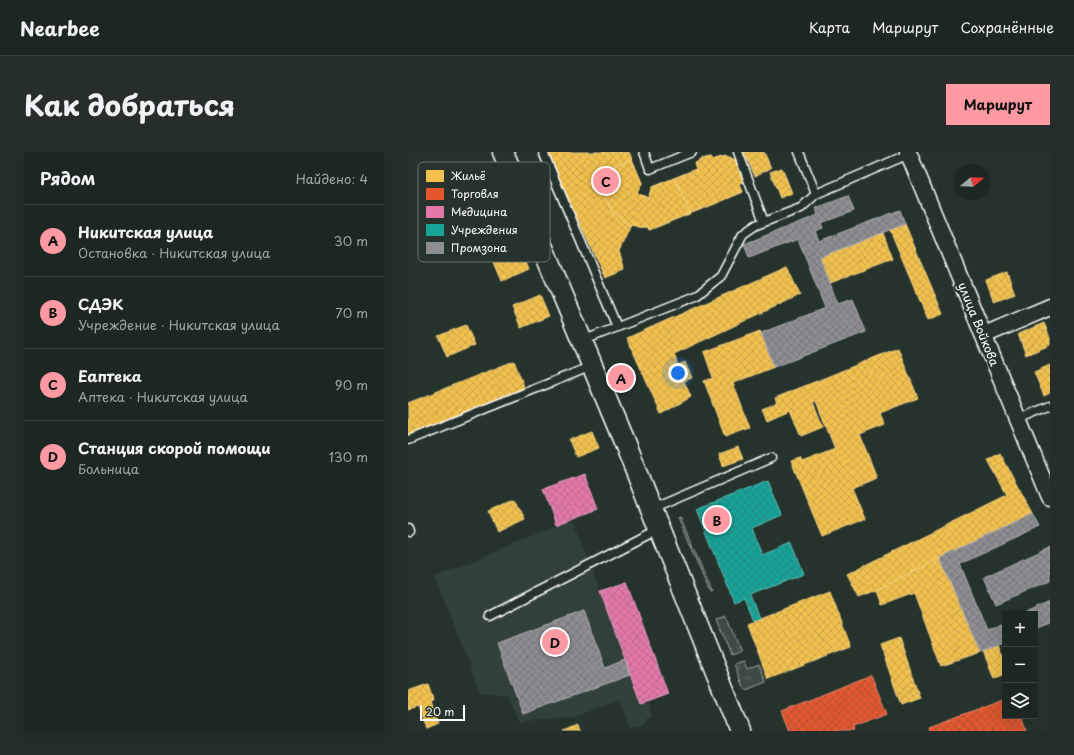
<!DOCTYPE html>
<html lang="ru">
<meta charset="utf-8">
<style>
body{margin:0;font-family:"Playpen Sans",sans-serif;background:#252e2a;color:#f1f3f6}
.controls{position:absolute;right:12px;bottom:12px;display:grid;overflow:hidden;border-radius:0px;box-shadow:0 4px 16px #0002}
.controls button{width:36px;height:36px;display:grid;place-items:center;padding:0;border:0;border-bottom:1px solid #3a4340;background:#1c2622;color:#f1f3f6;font:20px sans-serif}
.compass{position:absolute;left:546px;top:12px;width:36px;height:36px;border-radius:50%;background:#1c2622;box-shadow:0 4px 16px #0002;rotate:71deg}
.scale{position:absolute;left:12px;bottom:10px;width:45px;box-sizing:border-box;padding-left:4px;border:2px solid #fff;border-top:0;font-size:11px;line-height:14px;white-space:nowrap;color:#fff;-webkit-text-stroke:3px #26332d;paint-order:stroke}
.you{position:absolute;left:270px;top:221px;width:14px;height:14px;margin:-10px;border:3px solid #fff;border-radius:50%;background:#1a73e8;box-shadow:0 0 0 6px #1a73e833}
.badge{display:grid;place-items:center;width:26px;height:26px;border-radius:50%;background:#ff9aa2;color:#111;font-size:13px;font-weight:700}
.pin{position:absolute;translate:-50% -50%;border:2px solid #fff;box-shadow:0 1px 4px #0006}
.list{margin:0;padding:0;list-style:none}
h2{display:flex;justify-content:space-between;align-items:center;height:52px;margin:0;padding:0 16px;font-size:17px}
h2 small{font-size:13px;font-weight:400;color:#a0a5a5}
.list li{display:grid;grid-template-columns:26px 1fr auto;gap:12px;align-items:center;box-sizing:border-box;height:72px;padding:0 16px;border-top:1px solid #3a4340}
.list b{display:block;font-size:15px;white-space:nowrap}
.list p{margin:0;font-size:13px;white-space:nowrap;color:#a0a5a5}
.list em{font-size:13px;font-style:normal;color:#a0a5a5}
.icon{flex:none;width:22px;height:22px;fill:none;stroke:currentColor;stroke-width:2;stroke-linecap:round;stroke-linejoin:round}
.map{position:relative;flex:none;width:642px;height:579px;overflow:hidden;border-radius:0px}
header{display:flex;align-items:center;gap:24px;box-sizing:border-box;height:56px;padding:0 20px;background:#1c2622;border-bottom:1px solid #3a4340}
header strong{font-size:19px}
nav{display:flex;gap:22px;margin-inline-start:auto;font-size:14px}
.intro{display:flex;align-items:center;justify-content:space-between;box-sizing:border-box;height:96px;padding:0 24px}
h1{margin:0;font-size:28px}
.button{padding:10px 18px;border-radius:0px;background:#ff9aa2;color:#111;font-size:14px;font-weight:700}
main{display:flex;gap:24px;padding:0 24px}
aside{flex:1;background:#1c2622;border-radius:0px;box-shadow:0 4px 16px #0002}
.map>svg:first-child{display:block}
</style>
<header>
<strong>Nearbee</strong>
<nav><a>Карта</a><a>Маршрут</a><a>Сохранённые</a></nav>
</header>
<div class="intro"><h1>Как добраться</h1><a class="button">Маршрут</a></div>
<main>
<aside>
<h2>Рядом<small>Найдено: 4</small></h2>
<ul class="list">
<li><span class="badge">A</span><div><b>Никитская улица</b><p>Остановка · Никитская улица</p></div><em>30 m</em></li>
<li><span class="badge">B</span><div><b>СДЭК</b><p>Учреждение · Никитская улица</p></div><em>70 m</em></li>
<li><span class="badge">C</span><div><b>Еаптека</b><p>Аптека · Никитская улица</p></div><em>90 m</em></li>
<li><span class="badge">D</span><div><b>Станция скорой помощи</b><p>Больница</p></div><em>130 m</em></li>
</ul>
</aside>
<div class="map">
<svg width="642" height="579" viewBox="0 0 642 579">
<defs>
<pattern id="grass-tufts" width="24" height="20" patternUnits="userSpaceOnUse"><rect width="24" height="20" fill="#3e4944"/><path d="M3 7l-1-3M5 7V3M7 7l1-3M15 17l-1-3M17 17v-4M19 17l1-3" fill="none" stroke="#5b6460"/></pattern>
<pattern id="homes-cross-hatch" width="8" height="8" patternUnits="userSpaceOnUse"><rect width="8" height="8" fill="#f2c14e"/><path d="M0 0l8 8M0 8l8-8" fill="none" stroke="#c8a44e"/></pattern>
<pattern id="shops-cross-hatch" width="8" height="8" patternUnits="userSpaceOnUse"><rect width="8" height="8" fill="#e4572e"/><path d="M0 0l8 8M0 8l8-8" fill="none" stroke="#af5338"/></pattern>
<pattern id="health-cross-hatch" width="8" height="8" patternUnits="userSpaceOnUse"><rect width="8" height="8" fill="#e377a8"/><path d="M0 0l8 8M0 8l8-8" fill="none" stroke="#b66a8c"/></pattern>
<pattern id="public-cross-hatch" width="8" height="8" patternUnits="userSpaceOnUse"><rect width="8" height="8" fill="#17a398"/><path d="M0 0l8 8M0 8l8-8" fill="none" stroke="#278981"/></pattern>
<pattern id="industry-cross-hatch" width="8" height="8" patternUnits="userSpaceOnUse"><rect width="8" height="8" fill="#8d8d92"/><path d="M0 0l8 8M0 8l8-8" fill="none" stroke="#76767a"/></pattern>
</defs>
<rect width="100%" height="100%" fill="#26332d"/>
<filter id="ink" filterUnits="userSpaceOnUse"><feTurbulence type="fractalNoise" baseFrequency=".025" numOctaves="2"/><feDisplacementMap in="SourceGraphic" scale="8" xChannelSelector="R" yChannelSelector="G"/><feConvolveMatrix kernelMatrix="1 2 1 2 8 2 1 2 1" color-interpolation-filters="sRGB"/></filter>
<g filter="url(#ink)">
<path fill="#333f3a" d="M166,367L192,439L219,430L260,542L240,550L244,565L238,567L239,571L223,576L212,547L166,565L111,570L99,543L72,540L27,425Z"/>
<g fill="url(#grass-tufts)" stroke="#9ea4a2">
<path d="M272,365L304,440L302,441L270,366Z"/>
<path d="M318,464L332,499L322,503L308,468Z"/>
<path d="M336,509L339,517L351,512L358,530L338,538L335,535L326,512Z"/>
</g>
<g fill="url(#homes-cross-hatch)" stroke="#f6d483">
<path d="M139,0H221L234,31L229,41L240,46L244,35L288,17L286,12L294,7L303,5L304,8L314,5H322L331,12L336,28V30L331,31L335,40L304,53L241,78L240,75H232L223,73L211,99L217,118L197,126Z"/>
<path d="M336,0H356L363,16L347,24Z"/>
<path d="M318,4L327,8L333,13L336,28V30L331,31L335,40L304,53L282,61L267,26L288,17L286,12L294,7L303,5L304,8Z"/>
<path d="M224,7L234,31L229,41L240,46L244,35L267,26L282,61L241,78L240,75H232L221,72L214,67L209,61L206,63L198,46L189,21Z"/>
<path d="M374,16L384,41L372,46L362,20Z"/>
<path d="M497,72L535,162L520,168L482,78Z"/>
<path d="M475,81L485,107L422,131L412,105Z"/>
<path d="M113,97L121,117L94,129L85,108Z"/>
<path d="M379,115L392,143L266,202L270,213L277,210L284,226L276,229L283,245L253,262L219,186Z"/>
<path d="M599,120L607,142L586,150L578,128Z"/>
<path d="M132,143L141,164L113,176L104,155Z"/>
<path d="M636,171L642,186V193L618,203L610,182Z"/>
<path d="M58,173L67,193L39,205L30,184Z"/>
<path d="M352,179L366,215L325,231L342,276L317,285L296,229L305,226L296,200Z"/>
<path d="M490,196L510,246L472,261L477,273L452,283L469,326L444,336L457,367L414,384L383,309L392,306L394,310L427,297L408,249L405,250L415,275L393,284L382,258L359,268L354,257L369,251L367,246Z"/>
<path d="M106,209L117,237L0,283V251Z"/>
<path d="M642,213V241L636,244L626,220Z"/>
<path d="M184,279L191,296L168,305L161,288Z"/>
<path d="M330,295L335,307L315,314L311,302Z"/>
<path d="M592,301L625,362L532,406L469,438L451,445L439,422L599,343L580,308Z"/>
<path d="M107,347L117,367L89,380L80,359Z"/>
<path d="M532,406L572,501L533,514L506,441L474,453L469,438Z"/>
<path d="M422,439L443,495L360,527L339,471Z"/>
<path d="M491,486L512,546L493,553L472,493Z"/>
<path d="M591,493L597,509V522L586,527L575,499Z"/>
<path d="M20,532L26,549L22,550L30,572L18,577L10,555L0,558V539Z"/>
<path d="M170,573L172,579H156Z"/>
</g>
<g fill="url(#shops-cross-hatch)" stroke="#ec896d">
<path d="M463,523L479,562L445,575L446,579H382L374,559Z"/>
<path d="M597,547V564H614L619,579H522L521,575Z"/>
</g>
<g fill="url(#health-cross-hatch)" stroke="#eba0c2">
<path d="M177,322L190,357L148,373L135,337Z"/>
<path d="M219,430L260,542L233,552L192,439Z"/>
</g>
<path fill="url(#public-cross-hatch)" stroke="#5dbfb7" d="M360,329L374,363L344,376L354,403L384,391L396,422L342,443L351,466L345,468L336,446L326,450L289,357Z"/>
<g fill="url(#industry-cross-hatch)" stroke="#afafb3">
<path d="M440,44L446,59L413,71L415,76L407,79L411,89L492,58L497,72L412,105L430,152L445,147L458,180L366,215L353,181L417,156L390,87L341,106L336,92L410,63L408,56Z"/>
<path d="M625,362L632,375L552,412L579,478L597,470V491L572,501L532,406Z"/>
<path d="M642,395V429L588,452L576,425Z"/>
<path d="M642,450V470L627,477V462H615Z"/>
<path d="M176,459L197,516L217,508L222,523L115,562L89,491Z"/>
</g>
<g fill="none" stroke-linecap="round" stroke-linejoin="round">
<g stroke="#fff" stroke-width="11">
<g id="service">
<path d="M135,0L209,175"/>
<path d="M236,0L242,17L284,0"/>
<path d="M330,0L356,70"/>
<path d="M391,0L408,42L501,2"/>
<path d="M174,189L288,144L313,124L335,82L348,73L393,56L408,42"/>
<path d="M611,267L642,254"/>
<path d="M0,288L184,214"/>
<path d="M244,357L363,306"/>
<path d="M0,377L1,380"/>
<path d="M82,464L251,377"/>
</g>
</g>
<g stroke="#fff" stroke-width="19">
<g id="minor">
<path d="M500,0L642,345"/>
<path d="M576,183L642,155"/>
</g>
</g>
<g stroke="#fff" stroke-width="23">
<path id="tertiary" d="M95,0L217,292L332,579"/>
</g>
<use href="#service" stroke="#26332d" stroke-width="8"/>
<use href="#minor" stroke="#26332d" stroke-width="16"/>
<use href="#tertiary" stroke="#26332d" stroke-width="20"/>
</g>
</g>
<g text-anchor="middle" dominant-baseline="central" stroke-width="4" stroke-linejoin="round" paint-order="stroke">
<g font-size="12" fill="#fff" stroke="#26332d">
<text transform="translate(571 172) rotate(68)">улица Войкова</text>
</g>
</g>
<rect x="10" y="10" width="132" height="100" rx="6" fill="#26332d" stroke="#67706c" stroke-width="1"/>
<rect x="18" y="18" width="18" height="12" fill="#f2c14e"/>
<rect x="18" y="36" width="18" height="12" fill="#e4572e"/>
<rect x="18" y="54" width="18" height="12" fill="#e377a8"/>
<rect x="18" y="72" width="18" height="12" fill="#17a398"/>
<rect x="18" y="90" width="18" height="12" fill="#8d8d92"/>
<g font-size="11" fill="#fff">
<text x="43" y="28">Жильё</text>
<text x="43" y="46">Торговля</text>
<text x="43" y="64">Медицина</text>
<text x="43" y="82">Учреждения</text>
<text x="43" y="100">Промзона</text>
</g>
</svg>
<div class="controls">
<button>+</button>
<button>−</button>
<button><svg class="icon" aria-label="layers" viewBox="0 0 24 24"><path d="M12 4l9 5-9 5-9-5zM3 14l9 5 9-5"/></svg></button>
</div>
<svg class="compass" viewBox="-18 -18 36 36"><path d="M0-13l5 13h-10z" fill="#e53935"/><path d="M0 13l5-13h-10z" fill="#a0a5a5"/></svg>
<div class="scale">20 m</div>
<div class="you"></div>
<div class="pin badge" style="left:213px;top:226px">A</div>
<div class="pin badge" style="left:309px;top:368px">B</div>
<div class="pin badge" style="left:198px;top:29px">C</div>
<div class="pin badge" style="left:147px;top:490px">D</div>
</div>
</main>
